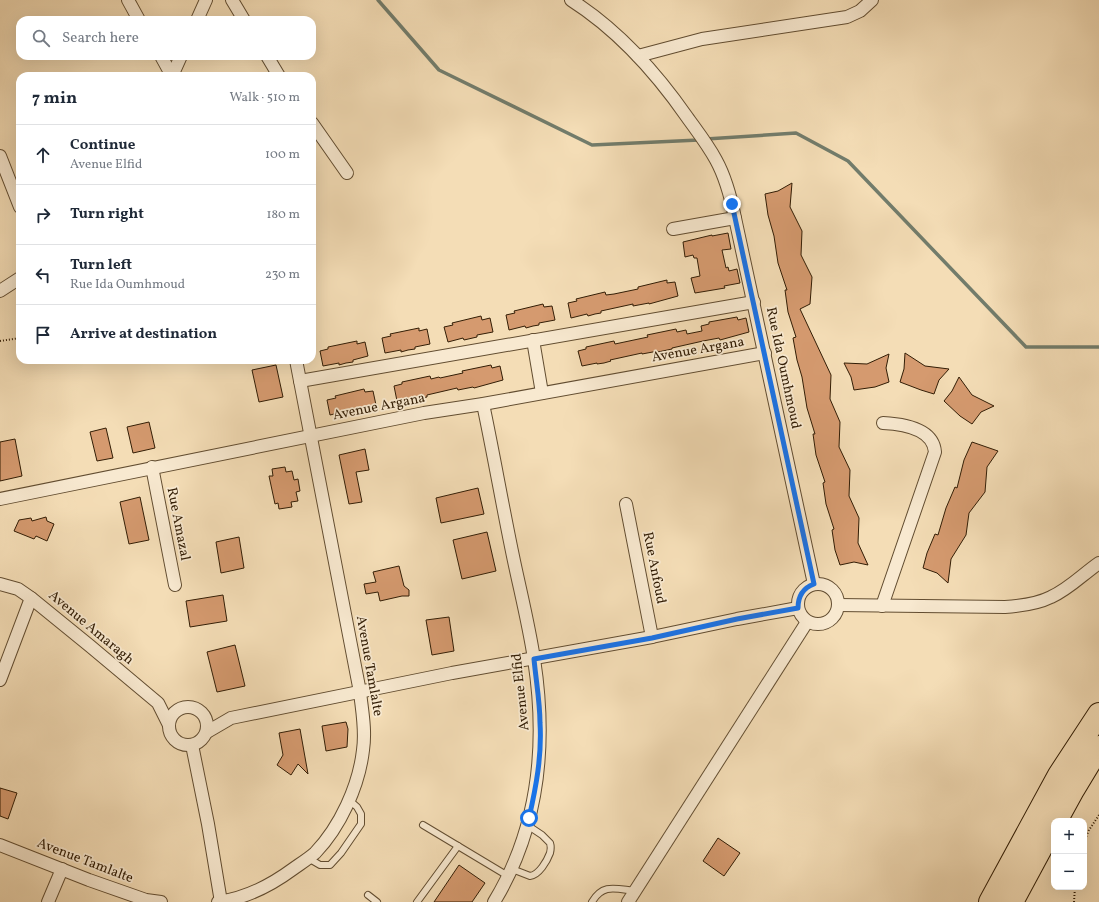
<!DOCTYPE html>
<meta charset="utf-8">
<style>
body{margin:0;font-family:Vollkorn,serif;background:#f6f6f7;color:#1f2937}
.controls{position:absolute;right:12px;bottom:12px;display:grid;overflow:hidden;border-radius:8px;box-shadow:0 4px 16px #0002}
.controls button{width:36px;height:36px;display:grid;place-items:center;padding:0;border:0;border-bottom:1px solid #e0e1e3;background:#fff;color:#1f2937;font:20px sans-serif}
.stop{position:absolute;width:12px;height:12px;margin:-9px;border:3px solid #1a73e8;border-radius:50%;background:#fff}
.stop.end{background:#1a73e8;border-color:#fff;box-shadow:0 1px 4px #0008}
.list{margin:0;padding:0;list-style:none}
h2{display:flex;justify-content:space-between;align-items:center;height:52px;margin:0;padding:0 16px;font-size:17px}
h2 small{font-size:13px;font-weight:400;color:#747a83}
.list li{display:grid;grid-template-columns:26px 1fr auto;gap:12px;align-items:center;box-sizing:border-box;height:60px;padding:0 16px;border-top:1px solid #e0e1e3}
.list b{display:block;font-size:15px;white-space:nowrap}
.list p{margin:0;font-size:13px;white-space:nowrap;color:#747a83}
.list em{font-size:13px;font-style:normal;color:#747a83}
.icon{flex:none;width:22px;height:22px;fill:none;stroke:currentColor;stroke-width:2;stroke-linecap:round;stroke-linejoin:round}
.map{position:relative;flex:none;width:1099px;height:902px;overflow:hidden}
.search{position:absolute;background:#fff;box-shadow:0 4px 16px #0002;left:16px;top:16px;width:300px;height:44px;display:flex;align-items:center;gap:10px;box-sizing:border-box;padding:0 14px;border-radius:12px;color:#747a83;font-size:15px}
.panel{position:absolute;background:#fff;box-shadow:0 4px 16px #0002;left:16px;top:72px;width:300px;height:292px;border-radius:12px}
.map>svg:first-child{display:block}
</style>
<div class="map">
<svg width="1099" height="902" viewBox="0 0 1099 902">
<rect width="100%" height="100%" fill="#f4ddb6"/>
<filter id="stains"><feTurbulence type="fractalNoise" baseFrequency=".005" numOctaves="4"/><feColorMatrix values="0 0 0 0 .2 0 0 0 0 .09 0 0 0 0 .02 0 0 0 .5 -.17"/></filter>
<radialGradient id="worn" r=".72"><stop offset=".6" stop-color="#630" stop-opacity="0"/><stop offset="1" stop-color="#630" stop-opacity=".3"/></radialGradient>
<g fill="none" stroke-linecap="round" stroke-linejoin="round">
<g stroke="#727c6b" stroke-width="3.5">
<path d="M378,0L439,70L592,145L699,140"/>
<path d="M706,139L796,133L848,161L1026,347H1099"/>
</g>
</g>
<g fill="#d59a6f" stroke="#321d05">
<path d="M792,183L790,207L802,231L801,255L812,277L810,304L800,309L831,375L830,399L840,422L839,447L850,470L849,496L859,518L858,543L868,565L854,562L840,565L835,550L832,530L834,529L826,504L823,483L825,482L816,455L813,434H815L807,408L802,377L797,360L793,338L796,337L788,312L785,290H787L778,263L774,236L768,215L765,194L778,191Z"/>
<path d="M728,233L731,249L722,250L726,268L728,267L729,271L737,269L740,283L724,286L725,288L695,293L691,278L700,276L697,258H694L693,255L685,257L683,242L712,235V236Z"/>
<path d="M667,280V283L675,282L678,296L649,304V303L633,306V304L601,311V313L595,314L588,316L587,314L571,318L568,303L577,301L576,299L605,292L606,295L614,294L638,289V287Z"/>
<path d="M543,304L544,307L552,306L555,320L539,323V325L533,326L526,328L525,326L509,330L506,315L515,313L514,311Z"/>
<path d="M481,316L482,320L490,318L493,332L477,335V337L464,340L463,338L448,342L444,327L453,325L452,323Z"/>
<path d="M737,317L738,320L746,318L749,332L720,340L719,338L703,341L672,348V349L658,352V351L642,354V353L610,360L611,361L604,363L597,364V363L582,366L578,351L586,349V347L614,341L615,344L648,337L647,335L676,329L677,332L686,330L687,334L702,331L701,326L709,324V322Z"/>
<path d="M419,328V331L427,329L430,344L415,347V349L408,350L401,352V350L385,353L382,338L391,336L390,334Z"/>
<path d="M357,341V344L365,342L368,356L353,360V362L346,363L339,365V363L323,366L320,351L328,349V347Z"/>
<path d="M905,353L925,366L949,369L939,380L934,394L921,390L900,382L904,369Z"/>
<path d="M889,354L886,368L889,382L875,387L854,390L851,377L844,363L867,364Z"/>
<path d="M276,365L283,397L259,402L252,370Z"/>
<path d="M491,365L492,368L500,366L503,380L474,388L473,387L458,390L457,388L427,395V397L413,400V398L397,401L394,386L402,384V382L430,376L431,379L439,377L440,378L463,373L462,371Z"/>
<path d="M959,377L972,395L994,406L981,412L972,424L960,416L944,401L952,391Z"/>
<path d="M364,389L365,392L373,391L376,405L360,408V410L354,411L347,413L346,411L330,415L327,400L336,398L335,396Z"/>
<path d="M149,422L155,448L133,453L127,427Z"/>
<path d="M106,428L113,458L97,461L90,432Z"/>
<path d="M15,439L22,476L0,481V442Z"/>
<path d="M972,442L998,451L987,467L985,492L969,513L966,535L951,559L948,583L937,573L923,568L927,553L935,534L938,535L946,508L955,487L957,488L964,460Z"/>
<path d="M365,449L369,470L356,472L362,502L349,504L339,455Z"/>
<path d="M285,467L286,472L292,471L294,480L298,479L300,491L296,492L298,501L291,502L292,507L279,509L278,503L275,504L269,476H273L272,469Z"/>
<path d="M478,488L484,514L441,523L436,498Z"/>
<path d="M140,497L149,540L129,544L120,502Z"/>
<path d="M46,517L47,521L54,524L47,541L36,536L34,539L14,531L19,520L31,518L32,521Z"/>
<path d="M487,532L496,571L462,579L453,540Z"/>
<path d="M239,537L244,568L221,573L216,542Z"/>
<path d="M399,566L404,586L409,590V596H402L380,601L378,592L366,594L364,584L376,582L373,572Z"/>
<path d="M223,595L227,621L190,627L186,601Z"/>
<path d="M449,617L454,651L432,655L426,620Z"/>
<path d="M235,645L245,686L217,692L207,652Z"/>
<path d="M346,722L348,729L347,747L326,751L322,726Z"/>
<path d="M300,729L308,774L298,764L291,775L277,765L283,755L279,733Z"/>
<path d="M0,788L17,793L8,819L0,816Z"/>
<path d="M718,838L740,853L724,876L703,861Z"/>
<path d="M459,865L485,883L472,902H434Z"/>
</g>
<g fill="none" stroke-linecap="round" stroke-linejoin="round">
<g stroke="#624d31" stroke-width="8">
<g id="lane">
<path d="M423,825L508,876"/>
<path d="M308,858L320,865H330L341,853L361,824V814L357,807L349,800"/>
<path d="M512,869L530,876C539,875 547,861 550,853C551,849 551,846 550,843L542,835L527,825"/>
<path d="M368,895L377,902"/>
<path d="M417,902L458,846"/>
<path d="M592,902C603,883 616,889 635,891"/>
</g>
</g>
<g stroke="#624d31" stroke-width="14">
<g id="street">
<path d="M128,0L139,20"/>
<path d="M232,0L244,20"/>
<path d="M571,0C618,30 655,71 687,117C697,131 708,145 716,160C726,178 731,198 735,218L814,584"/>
<path d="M197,20L206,0"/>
<path d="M161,56L172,76"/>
<path d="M267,56L279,76"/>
<path d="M638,56L702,39L847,17L860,11L872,0"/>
<path d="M172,76L181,56"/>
<path d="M312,123L347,173"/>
<path d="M0,156L20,207"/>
<path d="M673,229L735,218"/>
<path d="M0,291L20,278"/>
<path d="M533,340L542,393"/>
<path d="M300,381L754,302"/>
<path d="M483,404C494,456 503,509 514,561C521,594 529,626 534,659C547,743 539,828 494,902"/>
<path d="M152,467L175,585"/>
<path d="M0,499L424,413L483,404L765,353"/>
<path d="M626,504L652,637"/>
<circle cx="818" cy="604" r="20"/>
<path d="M0,584L18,589L31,598L90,646L158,703L169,725"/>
<path d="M838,605L1005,607C1021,606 1037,604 1051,597C1069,589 1083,574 1099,563"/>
<path d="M882,606L935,452C933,428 903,424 883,423"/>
<path d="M0,680L31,598"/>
<circle cx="188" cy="726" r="19"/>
<path d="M207,732L231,718L452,673L652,637L737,619L798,608"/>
<path d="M192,745L208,824L221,902"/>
<path d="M0,845L89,880L146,900L161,902"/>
<path d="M48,902L62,869"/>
<path d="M218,902C247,898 270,886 293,869C300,864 308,859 315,853C340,827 359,786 363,750C366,730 362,711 360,692L296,360"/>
<path d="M628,902L807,622"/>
</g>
</g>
<g stroke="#321d05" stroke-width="24">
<g id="highway">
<path d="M1056,821L1073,790L1099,747"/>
<path d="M990,902L1059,775L1099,714"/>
<path d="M1012,902L1054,824"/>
</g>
</g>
<g stroke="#321d05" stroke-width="2" stroke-dasharray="1 2" stroke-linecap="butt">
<path d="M0,341L20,338"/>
<path d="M1084,842L1089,830L1099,815"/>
<path d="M1074,902L1075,887"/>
</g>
<use href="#lane" stroke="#f8e9d0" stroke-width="6"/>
<use href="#street" stroke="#f8e9d0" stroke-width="12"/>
<use href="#highway" stroke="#f4ddb6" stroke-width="22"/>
</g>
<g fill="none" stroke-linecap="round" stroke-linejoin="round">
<path stroke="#1a73e8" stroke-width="5" d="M529,818C536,787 542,756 540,723C540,702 536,681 534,659L652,638L737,619L798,608C798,596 803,588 814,584L732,204"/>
</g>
<g text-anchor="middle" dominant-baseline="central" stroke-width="3.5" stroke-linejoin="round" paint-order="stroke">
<g font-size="14" fill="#321d05" stroke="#f8e9d0">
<text transform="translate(698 350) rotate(-10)">Avenue Argana</text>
<text transform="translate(783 368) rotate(78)">Rue Ida Oumhmoud</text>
<text transform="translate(379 407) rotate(-11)">Avenue Argana</text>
<text transform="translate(178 524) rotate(79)">Rue Amazal</text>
<text transform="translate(654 568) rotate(79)">Rue Anfoud</text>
<text transform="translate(91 628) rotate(40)">Avenue Amaragh</text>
<text transform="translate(369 666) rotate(80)">Avenue Tamlalte</text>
<text transform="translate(521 692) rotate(-96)">Avenue Elfid</text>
<text transform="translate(85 861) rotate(21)">Avenue Tamlalte</text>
</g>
</g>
<rect width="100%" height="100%" filter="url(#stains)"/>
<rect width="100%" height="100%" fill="url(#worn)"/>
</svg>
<div class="controls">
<button>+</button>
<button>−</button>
</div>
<div class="stop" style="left:529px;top:818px"></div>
<div class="stop end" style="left:732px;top:204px"></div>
<div class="search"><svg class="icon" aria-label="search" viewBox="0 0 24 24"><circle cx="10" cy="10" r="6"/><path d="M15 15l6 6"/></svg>Search here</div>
<section class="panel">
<h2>7 min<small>Walk · 510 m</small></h2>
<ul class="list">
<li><svg class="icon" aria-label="ahead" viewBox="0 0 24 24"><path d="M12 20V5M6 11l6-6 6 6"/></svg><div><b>Continue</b><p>Avenue Elfid</p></div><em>100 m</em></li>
<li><svg class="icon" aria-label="right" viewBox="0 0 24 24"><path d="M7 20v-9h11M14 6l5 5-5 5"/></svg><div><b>Turn right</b></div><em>180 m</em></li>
<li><svg class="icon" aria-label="left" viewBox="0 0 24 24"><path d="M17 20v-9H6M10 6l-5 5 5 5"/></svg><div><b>Turn left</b><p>Rue Ida Oumhmoud</p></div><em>230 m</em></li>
<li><svg class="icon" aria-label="arrive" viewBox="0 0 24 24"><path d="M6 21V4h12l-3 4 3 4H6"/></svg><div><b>Arrive at destination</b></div></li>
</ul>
</section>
</div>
